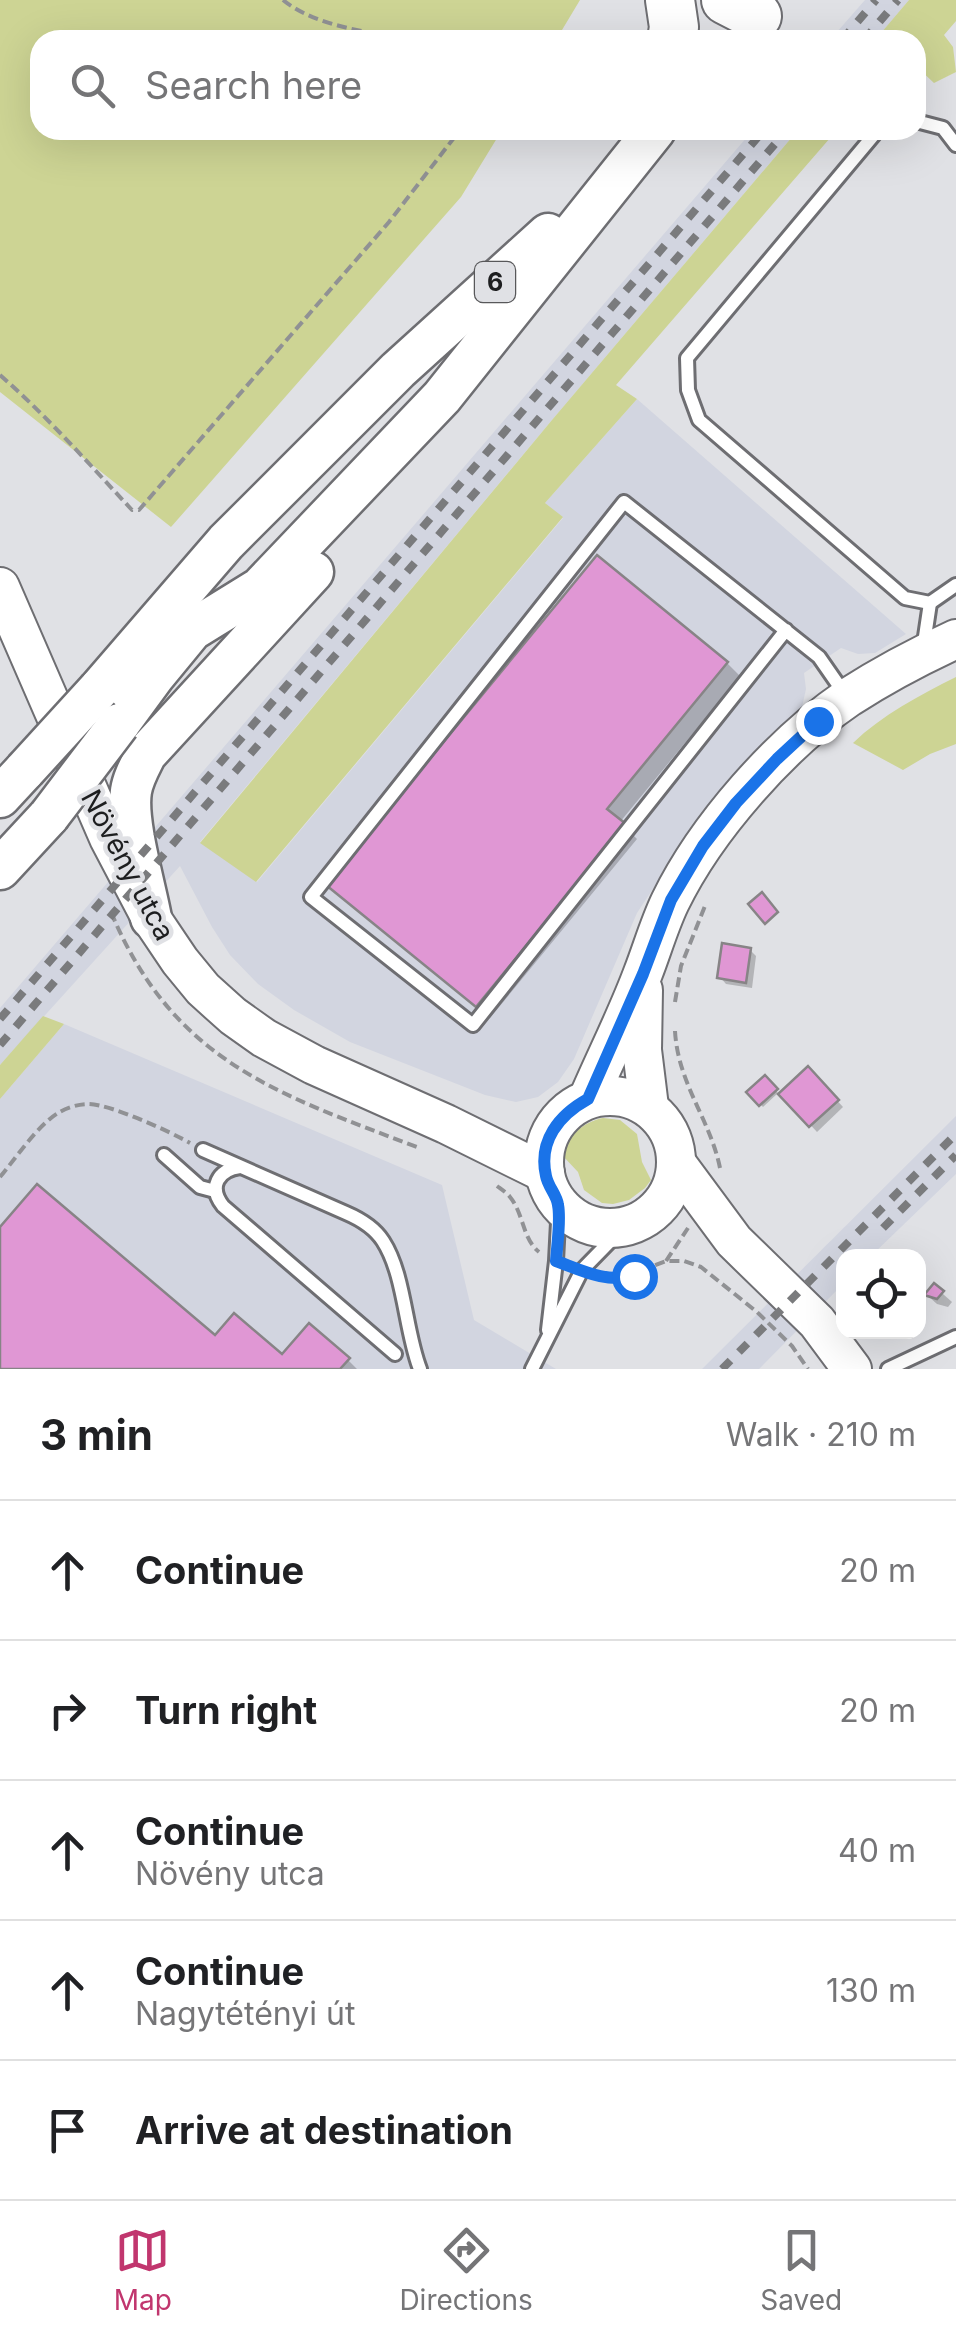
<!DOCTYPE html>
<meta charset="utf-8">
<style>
body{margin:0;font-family:Inter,sans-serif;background:#f6f6f6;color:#202124}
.controls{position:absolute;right:30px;bottom:30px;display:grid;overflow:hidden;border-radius:20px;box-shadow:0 10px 40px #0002}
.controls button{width:90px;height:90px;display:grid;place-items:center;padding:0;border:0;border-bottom:2px solid #e0e0e0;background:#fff;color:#202124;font:50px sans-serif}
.stop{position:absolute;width:30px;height:30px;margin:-22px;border:8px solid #1a73e8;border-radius:50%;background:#fff}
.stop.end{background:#1a73e8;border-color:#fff;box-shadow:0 2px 10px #0008}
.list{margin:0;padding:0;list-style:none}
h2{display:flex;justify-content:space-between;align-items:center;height:130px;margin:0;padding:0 40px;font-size:42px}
h2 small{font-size:32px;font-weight:400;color:#757577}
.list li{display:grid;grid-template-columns:65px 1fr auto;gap:30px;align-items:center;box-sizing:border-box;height:140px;padding:0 40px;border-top:2px solid #e0e0e0}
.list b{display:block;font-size:38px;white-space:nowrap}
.list p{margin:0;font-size:32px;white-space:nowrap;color:#757577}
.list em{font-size:32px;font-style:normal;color:#757577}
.icon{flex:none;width:55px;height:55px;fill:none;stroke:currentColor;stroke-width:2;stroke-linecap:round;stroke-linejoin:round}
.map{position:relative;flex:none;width:956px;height:1369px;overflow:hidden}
.search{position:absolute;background:#fff;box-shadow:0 10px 40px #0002;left:30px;right:30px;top:30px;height:110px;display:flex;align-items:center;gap:25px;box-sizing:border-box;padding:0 35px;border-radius:30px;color:#757577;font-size:38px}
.sheet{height:830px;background:#fff}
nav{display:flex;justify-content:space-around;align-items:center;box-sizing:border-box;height:140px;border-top:2px solid #e0e0e0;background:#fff;font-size:28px;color:#757577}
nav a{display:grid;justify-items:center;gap:5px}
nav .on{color:#c1366e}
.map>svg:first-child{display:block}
</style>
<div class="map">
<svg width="956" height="1369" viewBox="0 0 956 1369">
<rect width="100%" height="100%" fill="#e0e1e5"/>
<g fill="#d2d5e0">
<path d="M865,0H909L875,40H830Z"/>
<path d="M753,130H798L552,420L200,842L257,882L563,518L545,503L637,399L906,634L875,653L858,654L841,648L804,673L806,689L802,707L732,779L689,834L637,913L574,1059L558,1082L538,1097L516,1102L485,1095L350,1042L294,1010L258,984L230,955L212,927L180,866L0,1065V1008Z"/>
<path d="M64,1024L442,1185L474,1320L556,1369H0V1099Z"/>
<path d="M956,1116V1174L871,1256H844L843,1284L759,1369H702Z"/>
</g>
<g fill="#cdd494">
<path d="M0,0H580L556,40H40V130H502L461,197L171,527L0,392Z"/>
<path d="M909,0H956V21L944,35L953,47L956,72L934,83L916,66V40H875Z"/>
<path d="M798,130H837L616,385L637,399L545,503L563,517L256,882L200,843L552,420Z"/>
<path d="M956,677V744L930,754L903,770L853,743C882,715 920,695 956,677Z"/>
<path d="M43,1016L64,1024L0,1099V1065Z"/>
<path d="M603,1118L620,1120L637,1134L642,1162L651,1180L645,1188L629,1200L613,1204L602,1203L584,1190L578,1172L562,1155C569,1135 583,1122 603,1118Z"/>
</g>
<g fill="#0003">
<path d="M727,663L740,676L620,822L637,839L490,1018L342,897Z"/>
<path d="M750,950L756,956L752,988L726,984L720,977Z"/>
<path d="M808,1069L843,1107L817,1132L782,1094Z"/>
<path d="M765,1078L778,1093L763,1107L749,1092Z"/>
<path d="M0,1231L215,1339L282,1358L348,1360L357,1369H0Z"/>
<path d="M934,1286L952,1302L948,1307L937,1304L927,1295Z"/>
</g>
<g fill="#e097d4" stroke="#878486" stroke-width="2.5">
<path d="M597,555L728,662L607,809L626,824L476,1007L326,885Z"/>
<path d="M762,892L778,912L765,924L748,904Z"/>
<path d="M722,943L751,948L746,983L717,978Z"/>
<path d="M808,1066L839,1100L809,1127L778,1094Z"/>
<path d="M765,1075L778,1089L759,1106L746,1092Z"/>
<path d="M37,1184L215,1335L234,1313L282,1354L309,1323L350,1358L340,1369H0V1227Z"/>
<path d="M934,1283L944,1291L937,1299L924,1295Z"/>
</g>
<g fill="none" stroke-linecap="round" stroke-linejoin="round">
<g stroke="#6e6e72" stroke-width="18">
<g id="lane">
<path d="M916,121L943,128L956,145"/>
<path d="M878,130L687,358L688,390L699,420L905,598L930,603L956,585"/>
<path d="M786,630L473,1025L311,897L624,502L819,657L844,693"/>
<path d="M923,650L930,603"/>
<path d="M203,1150L346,1213C360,1219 374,1227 383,1241C405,1275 405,1331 420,1369"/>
<path d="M164,1155L200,1187L215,1191"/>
<path d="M240,1167C218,1170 208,1187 223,1206L395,1354"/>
<path d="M548,1330L556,1261L559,1203"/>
<path d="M532,1369L582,1270L625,1226"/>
<path d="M888,1369L956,1337"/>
</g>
</g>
<g stroke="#6e6e72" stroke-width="42">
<g id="secondary">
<path d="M0,587L109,838L151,918L180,961L203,989L233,1016L264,1038L314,1065L446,1124L545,1173"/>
<path d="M643,990L642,1050L649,1107"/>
<circle cx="610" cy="1162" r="66"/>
<path d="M588,1099C606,1057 627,1016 643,973C652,950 659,925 670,902C706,828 780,744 849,697C883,675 919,656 956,639"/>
<path d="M677,1164L734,1241L817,1322L852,1369"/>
</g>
</g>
<g stroke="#6e6e72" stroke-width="45">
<g id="primary">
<path d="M99,689L226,542L398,370L548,234"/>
<path d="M119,724L155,675L192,630L260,588L442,397L655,130"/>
<path d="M0,797L25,770"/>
<path d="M0,869L49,816"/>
<path d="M151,918C145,885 126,822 131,791C133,778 140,766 146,754L313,572"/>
</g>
</g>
<g stroke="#6e6e72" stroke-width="52">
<g id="highway">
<path d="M670,0L674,27L672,40"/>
<path d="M726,0L757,16"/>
</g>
</g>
<g stroke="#909194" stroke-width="4" stroke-dasharray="10 5" stroke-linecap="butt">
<path d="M283,0C315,26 363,30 402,40"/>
<path d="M0,375C48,417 89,464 132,510H139L389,222L460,130"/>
<path d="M111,912C173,1061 277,1094 417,1147"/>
<path d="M675,1002L681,966L705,906"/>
<path d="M675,1031C678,1084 710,1119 720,1168"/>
<path d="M0,1177C16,1158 37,1126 58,1113C66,1108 78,1104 88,1104C110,1104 169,1131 190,1143"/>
<path d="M497,1186C501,1189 507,1193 510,1197C524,1214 522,1238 539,1252"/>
<path d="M666,1261L688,1228"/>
<path d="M598,1276L620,1279L666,1261H684L701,1267L757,1312L792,1346L808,1369"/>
</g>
<use href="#lane" stroke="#fff" stroke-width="12"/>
<use href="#secondary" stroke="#fff" stroke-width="38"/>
<use href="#primary" stroke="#fff" stroke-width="40"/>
<use href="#highway" stroke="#fff" stroke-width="48"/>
<g stroke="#7a7b7d" stroke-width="8" stroke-dasharray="12 12" stroke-linecap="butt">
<path d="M842,40L876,0"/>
<path d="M864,40L898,0"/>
<path d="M0,1019L764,130"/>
<path d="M0,1045L787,130"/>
<path d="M883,1228L956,1155"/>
<path d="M722,1369L956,1134"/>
</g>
<g stroke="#6e6e72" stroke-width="45" stroke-linecap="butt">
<g id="primary-bridge">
<path d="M25,770L99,689"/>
<path d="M49,816L119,724"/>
</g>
</g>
<use href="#primary-bridge" stroke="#fff" stroke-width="40"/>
</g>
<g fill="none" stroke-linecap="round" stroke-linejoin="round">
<path stroke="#1a73e8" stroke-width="12" d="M634,1276C606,1283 583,1271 556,1261C557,1245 561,1220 558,1205C557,1195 548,1187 546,1176C538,1141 559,1115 588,1099L643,974L671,900L703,846L736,803L777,759L818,721"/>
</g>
<g text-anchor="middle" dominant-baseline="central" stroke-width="9" stroke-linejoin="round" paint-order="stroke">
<rect fill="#e0e1e5" stroke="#58585a" stroke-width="2.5" x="475" y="262" width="40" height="40" rx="8"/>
<g font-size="25" font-weight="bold" fill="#1d1e1f">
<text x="495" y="282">6</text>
</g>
<g font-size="28" fill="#1d1e1f" stroke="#e0e1e5">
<text transform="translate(128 865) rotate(62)">Növény utca</text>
</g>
</g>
</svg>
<div class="controls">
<button><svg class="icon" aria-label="locate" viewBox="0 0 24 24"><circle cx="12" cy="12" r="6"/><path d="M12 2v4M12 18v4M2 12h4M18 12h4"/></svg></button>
</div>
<div class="stop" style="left:634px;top:1276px"></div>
<div class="stop end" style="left:818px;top:721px"></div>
<div class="search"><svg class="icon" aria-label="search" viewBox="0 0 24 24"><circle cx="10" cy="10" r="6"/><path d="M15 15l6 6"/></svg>Search here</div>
</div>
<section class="sheet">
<h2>3 min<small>Walk · 210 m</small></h2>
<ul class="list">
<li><svg class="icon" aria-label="ahead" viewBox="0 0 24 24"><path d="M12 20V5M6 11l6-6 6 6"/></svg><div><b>Continue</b></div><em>20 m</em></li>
<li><svg class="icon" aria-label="right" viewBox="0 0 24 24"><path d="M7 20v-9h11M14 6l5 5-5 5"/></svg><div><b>Turn right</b></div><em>20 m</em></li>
<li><svg class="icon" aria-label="ahead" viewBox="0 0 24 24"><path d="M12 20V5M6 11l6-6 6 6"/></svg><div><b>Continue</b><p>Növény utca</p></div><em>40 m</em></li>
<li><svg class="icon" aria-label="ahead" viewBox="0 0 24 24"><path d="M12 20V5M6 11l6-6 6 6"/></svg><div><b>Continue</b><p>Nagytétényi út</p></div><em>130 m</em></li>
<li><svg class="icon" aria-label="arrive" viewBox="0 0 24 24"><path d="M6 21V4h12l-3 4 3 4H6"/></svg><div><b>Arrive at destination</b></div></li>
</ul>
</section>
<nav>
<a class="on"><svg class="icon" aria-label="map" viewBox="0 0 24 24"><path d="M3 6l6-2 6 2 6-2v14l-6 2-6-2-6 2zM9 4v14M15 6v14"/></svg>Map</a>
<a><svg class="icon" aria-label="directions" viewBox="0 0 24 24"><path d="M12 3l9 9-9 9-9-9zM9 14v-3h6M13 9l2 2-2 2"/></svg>Directions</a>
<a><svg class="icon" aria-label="saved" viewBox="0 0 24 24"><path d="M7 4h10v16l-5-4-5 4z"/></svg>Saved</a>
</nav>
